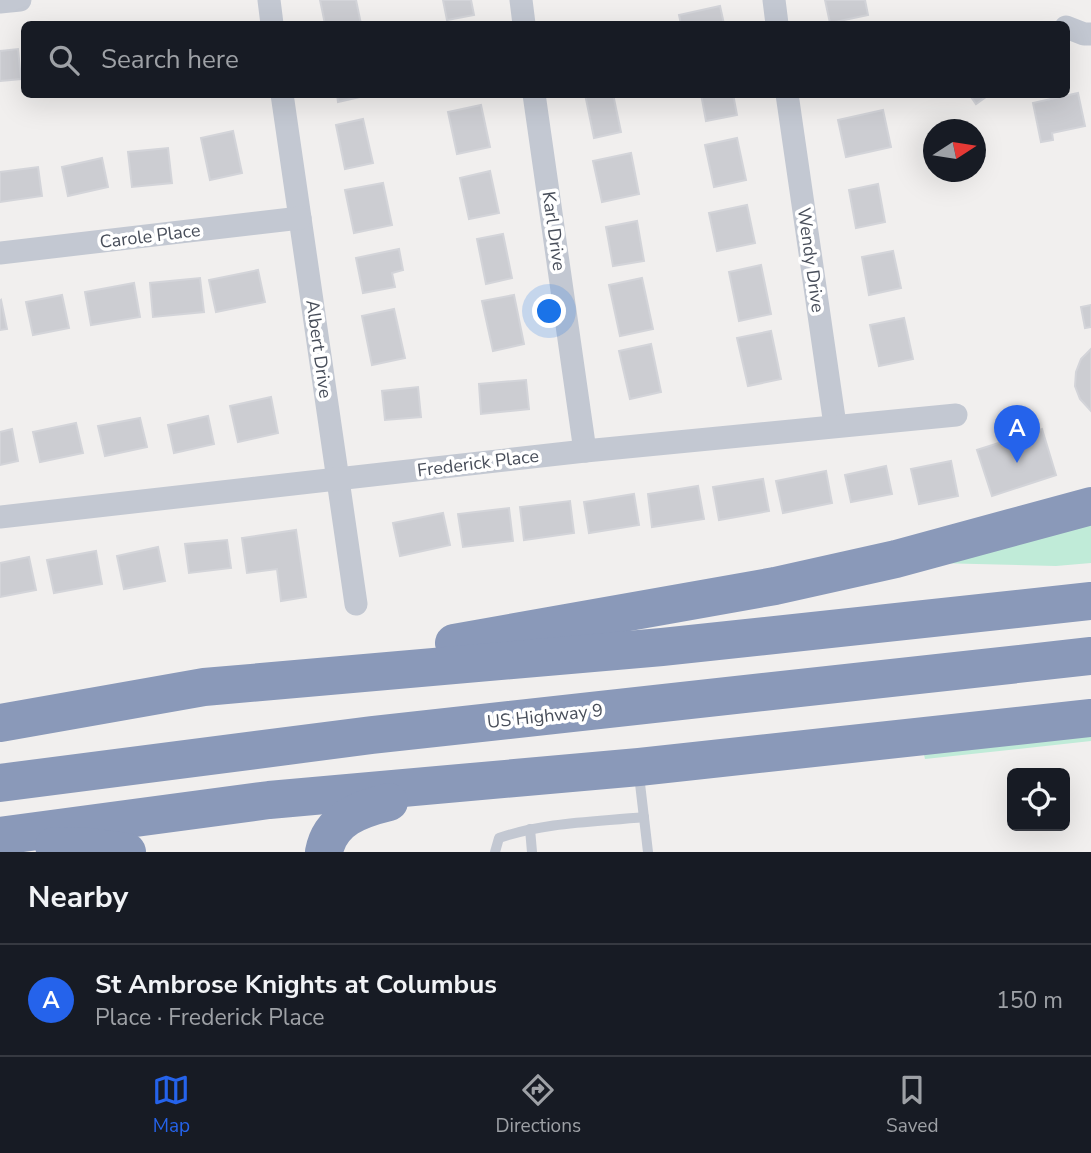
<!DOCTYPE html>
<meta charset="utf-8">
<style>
body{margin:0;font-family:"Nunito Sans",sans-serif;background:#20242c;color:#f1f3f6}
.controls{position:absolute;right:21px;bottom:21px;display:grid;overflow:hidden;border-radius:10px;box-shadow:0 7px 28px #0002}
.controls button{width:63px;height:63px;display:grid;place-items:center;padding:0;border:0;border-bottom:2px solid #363941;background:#171b24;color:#f1f3f6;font:35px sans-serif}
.compass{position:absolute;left:923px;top:119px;width:63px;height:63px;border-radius:50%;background:#171b24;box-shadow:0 7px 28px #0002;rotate:78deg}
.you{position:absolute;left:550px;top:312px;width:24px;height:24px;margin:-18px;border:5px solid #fff;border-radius:50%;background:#1a73e8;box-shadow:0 0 0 10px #1a73e833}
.badge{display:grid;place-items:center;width:46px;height:46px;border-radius:50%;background:#2563eb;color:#fff;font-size:23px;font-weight:700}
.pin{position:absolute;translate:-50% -58px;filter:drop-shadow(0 2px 4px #0008)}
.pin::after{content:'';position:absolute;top:37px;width:24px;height:21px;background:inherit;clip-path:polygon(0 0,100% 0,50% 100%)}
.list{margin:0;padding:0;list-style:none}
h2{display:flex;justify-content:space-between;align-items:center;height:91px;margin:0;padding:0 28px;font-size:30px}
h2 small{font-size:23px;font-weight:400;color:#9ea1a6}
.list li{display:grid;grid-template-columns:46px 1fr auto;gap:21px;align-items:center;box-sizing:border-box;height:112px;padding:0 28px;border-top:2px solid #363941}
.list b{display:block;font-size:26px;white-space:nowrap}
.list p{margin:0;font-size:23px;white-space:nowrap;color:#9ea1a6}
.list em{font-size:23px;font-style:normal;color:#9ea1a6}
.icon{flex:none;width:38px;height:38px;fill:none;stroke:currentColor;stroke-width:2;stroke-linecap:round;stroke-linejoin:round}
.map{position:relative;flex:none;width:1091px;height:852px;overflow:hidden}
.search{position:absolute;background:#171b24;box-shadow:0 7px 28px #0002;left:21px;right:21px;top:21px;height:77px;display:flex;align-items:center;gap:18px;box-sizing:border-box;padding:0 24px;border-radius:10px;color:#9ea1a6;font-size:26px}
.sheet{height:203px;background:#171b24}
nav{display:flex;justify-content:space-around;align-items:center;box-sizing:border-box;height:98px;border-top:2px solid #363941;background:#171b24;font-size:19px;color:#9ea1a6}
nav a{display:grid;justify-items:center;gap:4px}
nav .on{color:#2563eb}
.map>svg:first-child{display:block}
</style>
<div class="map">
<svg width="1091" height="852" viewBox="0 0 1091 852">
<rect width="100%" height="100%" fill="#f1efee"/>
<g fill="#c0ebd8">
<path d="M1091,521V563L1056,566L935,563Z"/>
<path d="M1091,732V741L925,759L923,750Z"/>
</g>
<g fill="#cccdd2" stroke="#d3d4d9" stroke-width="2">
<path d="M320,0H356L361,24H325Z"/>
<path d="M443,0H471L474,15L447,20Z"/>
<path d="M825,0H865L868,15L830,23Z"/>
<path d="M720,6L724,24H681L679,15Z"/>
<path d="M18,49L21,79L0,81V51Z"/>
<path d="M1078,93L1085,126L1052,133L1053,140L1041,142L1033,103Z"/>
<path d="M337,94H373L338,102Z"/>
<path d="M585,94H613L621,132L594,138Z"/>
<path d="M701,94H733L737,115L706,121Z"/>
<path d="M969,94H990L976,104Z"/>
<path d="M481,105L490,147L457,154L448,112Z"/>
<path d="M883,110L891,147L846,157L838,120Z"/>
<path d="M363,119L373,163L345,169L336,125Z"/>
<path d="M233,131L242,173L210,180L201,138Z"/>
<path d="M737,138L746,180L714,187L705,145Z"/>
<path d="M168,148L172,183L132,187L128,152Z"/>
<path d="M631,153L639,194L602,202L593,161Z"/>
<path d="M102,158L108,187L68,196L62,167Z"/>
<path d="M38,167L42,196L0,202V172Z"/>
<path d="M490,171L499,213L469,219L460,178Z"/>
<path d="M383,183L392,225L354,233L345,190Z"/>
<path d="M878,184L885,222L856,228L849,190Z"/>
<path d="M747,205L755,243L717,251L709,213Z"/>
<path d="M637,221L644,261L613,266L606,227Z"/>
<path d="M503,234L512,278L486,284L477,239Z"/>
<path d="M399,249L403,270L392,273L395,287L363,293L356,258Z"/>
<path d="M893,251L901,288L869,295L862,257Z"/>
<path d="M761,265L771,314L739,321L729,272Z"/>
<path d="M258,270L265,302L216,312L209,280Z"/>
<path d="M200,278L204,312L153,317L150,283Z"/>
<path d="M642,278L653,329L620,336L609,285Z"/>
<path d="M134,283L140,317L91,325L85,292Z"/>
<path d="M62,295L69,328L33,335L26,302Z"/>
<path d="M514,295L524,344L493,351L482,301Z"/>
<path d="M1,300L7,329L0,330V301Z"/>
<path d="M1091,305V327L1085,328L1081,307Z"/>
<path d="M394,309L405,358L372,365L362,316Z"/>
<path d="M904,318L913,359L879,366L870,325Z"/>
<path d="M771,331L781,379L748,386L737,338Z"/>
<path d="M651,344L661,392L630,399L619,351Z"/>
<path d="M1091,349V411L1080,399L1075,386L1076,372L1081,359Z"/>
<path d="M526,380L529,409L481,414L479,384Z"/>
<path d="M418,387L421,417L385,420L382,391Z"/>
<path d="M271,397L278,433L238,442L230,406Z"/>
<path d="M208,416L214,444L174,453L168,425Z"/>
<path d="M140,418L147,447L105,456L98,426Z"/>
<path d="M76,423L83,453L40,462L33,432Z"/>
<path d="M12,429L18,461L0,465V432Z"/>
<path d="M1042,429L1056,475L992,496L977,450Z"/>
<path d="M951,461L958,496L919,504L911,469Z"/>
<path d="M886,466L892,494L851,502L845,475Z"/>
<path d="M826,471L832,503L783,513L776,481Z"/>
<path d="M763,479L769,511L719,520L713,487Z"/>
<path d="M698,486L704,519L652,527L648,494Z"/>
<path d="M634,494L639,525L589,533L584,502Z"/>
<path d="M570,501L574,533L524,540L520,507Z"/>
<path d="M509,508L513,541L463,547L458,514Z"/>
<path d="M443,513L450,545L400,556L393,523Z"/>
<path d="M296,530L306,597L281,601L277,569L247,573L242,538Z"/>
<path d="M227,540L231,568L189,573L185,544Z"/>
<path d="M158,547L165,581L124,589L117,556Z"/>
<path d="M96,551L102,584L54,593L47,560Z"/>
<path d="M29,557L36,590L0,597V563Z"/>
</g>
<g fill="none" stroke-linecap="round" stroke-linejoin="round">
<g stroke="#c3c8d2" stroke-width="10">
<path d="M639,775L648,852"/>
<path d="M530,829L532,852"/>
<path d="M495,852L499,838C546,822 595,822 644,817"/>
</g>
<g stroke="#c3c8d2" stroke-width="23">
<path d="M269,0L272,24"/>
<path d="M521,0L524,24"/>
<path d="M774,0L777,24"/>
<path d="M0,2L20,0"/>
<path d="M1066,27L1084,34H1091"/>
<path d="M282,94L356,604"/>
<path d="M534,94L585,451"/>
<path d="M787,94L835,425"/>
<path d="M0,253L300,218"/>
<path d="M0,517L585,451L956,415"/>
</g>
<g stroke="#8a99b9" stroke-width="38">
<path d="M454,643L775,586L896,559L1091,506"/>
<path d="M0,723L204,687L662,647L1091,601"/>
<path d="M0,783L372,735L1091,656"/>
<path d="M0,836L269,800L639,767L1091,718"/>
<path d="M54,846L90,847L127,852"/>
<path d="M324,852C330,819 360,809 389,802"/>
</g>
</g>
<g text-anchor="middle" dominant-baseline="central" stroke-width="7" stroke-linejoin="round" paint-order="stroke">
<g font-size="18" fill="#484e5a" stroke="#fff">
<text transform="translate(554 231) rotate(82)">Karl Drive</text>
<text transform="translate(150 236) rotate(-7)">Carole Place</text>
<text transform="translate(811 260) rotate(82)">Wendy Drive</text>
<text transform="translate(319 349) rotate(82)">Albert Drive</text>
<text transform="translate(478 463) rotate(-7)">Frederick Place</text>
<text transform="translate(545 716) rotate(-6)">US Highway 9</text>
</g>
</g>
</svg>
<div class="controls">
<button><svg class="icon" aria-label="locate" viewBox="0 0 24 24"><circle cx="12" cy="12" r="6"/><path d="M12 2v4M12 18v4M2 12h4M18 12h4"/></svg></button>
</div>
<svg class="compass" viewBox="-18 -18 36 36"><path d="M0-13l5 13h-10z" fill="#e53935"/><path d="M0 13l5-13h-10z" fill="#9ea1a6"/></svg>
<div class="you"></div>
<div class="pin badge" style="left:1017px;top:463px">A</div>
<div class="search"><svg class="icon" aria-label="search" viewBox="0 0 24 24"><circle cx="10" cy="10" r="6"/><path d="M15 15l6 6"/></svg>Search here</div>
</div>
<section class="sheet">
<h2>Nearby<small></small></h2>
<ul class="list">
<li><span class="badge">A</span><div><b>St Ambrose Knights at Columbus</b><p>Place · Frederick Place</p></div><em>150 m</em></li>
</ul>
</section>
<nav>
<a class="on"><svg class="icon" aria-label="map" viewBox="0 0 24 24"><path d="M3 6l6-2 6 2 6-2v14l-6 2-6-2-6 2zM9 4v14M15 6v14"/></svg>Map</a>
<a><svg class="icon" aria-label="directions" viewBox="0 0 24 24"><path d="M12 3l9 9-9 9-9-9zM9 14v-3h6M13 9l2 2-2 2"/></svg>Directions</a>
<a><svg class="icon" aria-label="saved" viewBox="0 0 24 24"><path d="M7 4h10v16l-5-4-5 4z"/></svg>Saved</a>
</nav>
